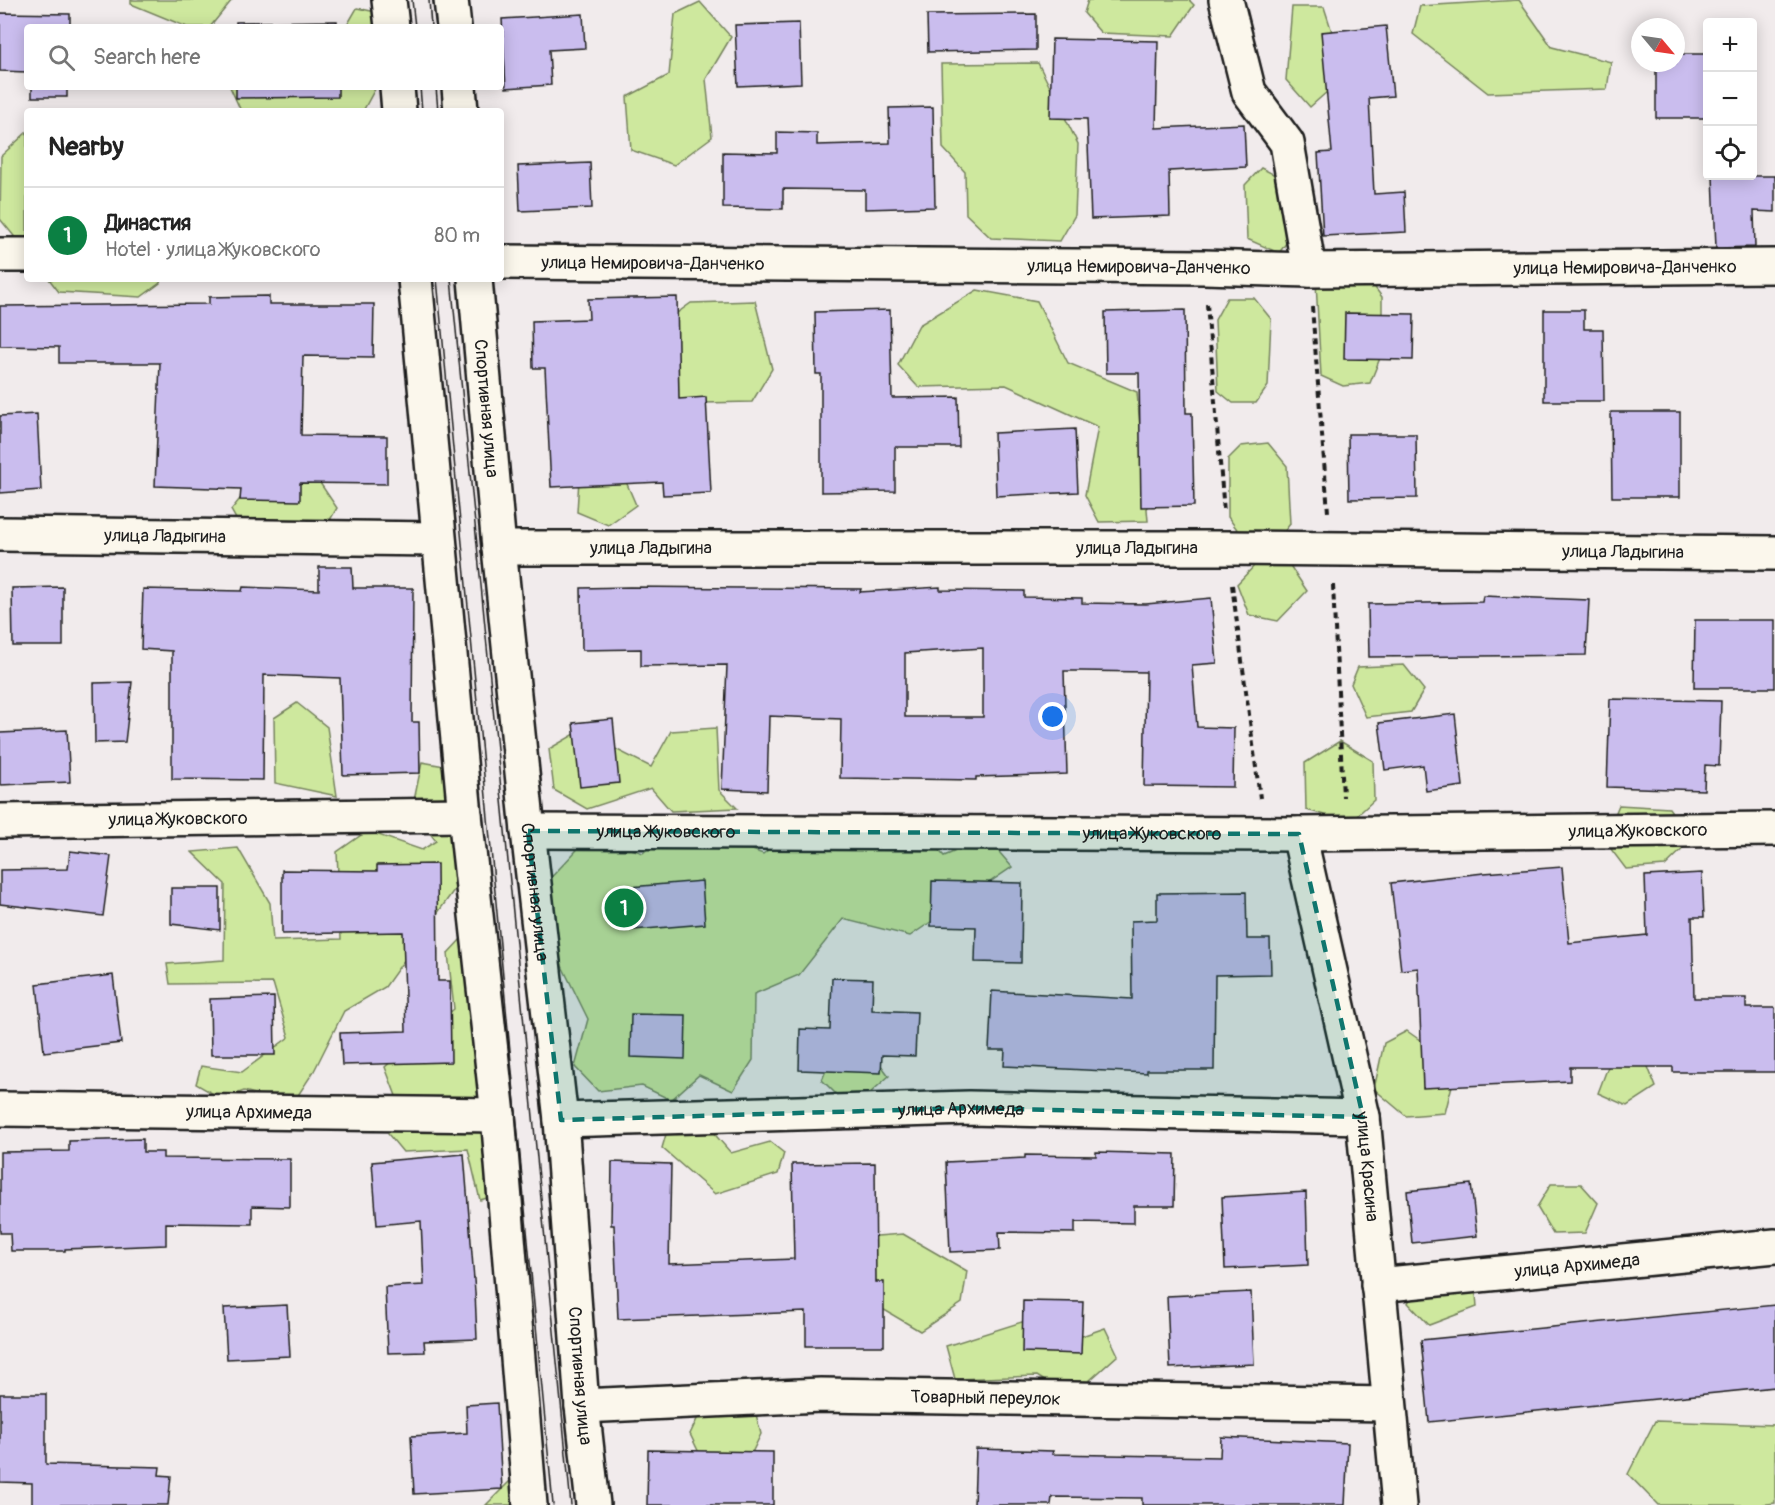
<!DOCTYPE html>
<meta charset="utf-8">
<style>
body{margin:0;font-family:Pangolin,sans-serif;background:#f6f6f6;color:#222}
.controls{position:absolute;right:18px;top:18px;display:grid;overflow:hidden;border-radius:6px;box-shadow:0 3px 15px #0003}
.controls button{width:54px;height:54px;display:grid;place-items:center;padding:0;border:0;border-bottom:2px solid #e0e0e0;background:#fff;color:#222;font:30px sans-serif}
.compass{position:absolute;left:1631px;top:18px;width:54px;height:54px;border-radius:50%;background:#fff;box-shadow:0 3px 15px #0003;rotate:119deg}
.you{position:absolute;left:1053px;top:717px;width:21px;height:21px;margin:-15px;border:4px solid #fff;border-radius:50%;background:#1a73e8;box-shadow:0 0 0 9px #1a73e833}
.badge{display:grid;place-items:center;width:39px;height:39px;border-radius:50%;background:#0b8043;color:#fff;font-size:20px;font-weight:700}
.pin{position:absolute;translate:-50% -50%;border:3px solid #fff;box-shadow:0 2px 6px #0006}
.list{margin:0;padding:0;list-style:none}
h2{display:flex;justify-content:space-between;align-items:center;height:78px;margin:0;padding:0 24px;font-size:26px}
h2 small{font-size:20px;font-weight:400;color:#767676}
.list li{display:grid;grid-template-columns:39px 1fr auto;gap:18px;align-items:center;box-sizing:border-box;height:96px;padding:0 24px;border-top:2px solid #e0e0e0}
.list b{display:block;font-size:22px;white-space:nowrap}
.list p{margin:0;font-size:20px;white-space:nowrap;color:#767676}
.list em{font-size:20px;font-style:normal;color:#767676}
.icon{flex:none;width:33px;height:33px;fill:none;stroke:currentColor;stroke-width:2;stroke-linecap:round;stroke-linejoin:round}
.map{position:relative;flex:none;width:1775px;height:1505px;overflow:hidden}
.search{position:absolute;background:#fff;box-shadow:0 3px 15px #0003;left:24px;top:24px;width:480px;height:66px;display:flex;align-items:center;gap:15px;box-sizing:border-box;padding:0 21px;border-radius:6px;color:#767676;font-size:22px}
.panel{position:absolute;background:#fff;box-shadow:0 3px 15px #0003;left:24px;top:108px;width:480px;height:174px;border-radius:6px}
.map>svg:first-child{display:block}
</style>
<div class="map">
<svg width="1775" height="1505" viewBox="0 0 1775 1505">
<rect width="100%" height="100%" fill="#f1ebec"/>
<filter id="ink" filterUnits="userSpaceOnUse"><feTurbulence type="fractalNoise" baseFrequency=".0167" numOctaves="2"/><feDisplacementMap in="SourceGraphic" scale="12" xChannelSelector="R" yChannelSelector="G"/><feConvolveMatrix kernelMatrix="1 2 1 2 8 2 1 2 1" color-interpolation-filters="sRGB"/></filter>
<g filter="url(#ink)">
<g fill="#cee89e" stroke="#75825d" stroke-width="1.5">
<path d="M131,0H232L210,27H187L131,4Z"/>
<path d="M1088,0H1189L1194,5L1173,36L1101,33L1084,13Z"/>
<path d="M1519,0L1552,47L1611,62L1607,89L1488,93L1413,34L1420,6Z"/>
<path d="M700,2L731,37L706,79L712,137L674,165L631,150L627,97L669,75L675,14Z"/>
<path d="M1292,7H1324L1346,75L1310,107L1286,80Z"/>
<path d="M357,8L385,14L390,27H346Z"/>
<path d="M1038,63L1078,144L1075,215L1060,241L991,238L966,214L965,172L943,148L941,64Z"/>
<path d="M230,87H376L363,111H241Z"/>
<path d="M27,132V252L0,219L1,156Z"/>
<path d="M1261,168L1285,180L1297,228L1279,253L1247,239L1245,185Z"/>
<path d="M1358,265L1382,297V353L1370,383L1343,386L1321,376L1316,282Z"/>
<path d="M49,279H161L160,283L141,297L59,292Z"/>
<path d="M977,290L1037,301L1068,363L1137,392L1148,521L1099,522L1085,495L1098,427L1006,385L918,387L898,365L919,325Z"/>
<path d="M1227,298H1254L1271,319L1268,386L1256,403H1233L1218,391L1215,320Z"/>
<path d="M755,301L772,369L752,402L603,405L591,375L691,303Z"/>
<path d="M1268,443L1287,466L1290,524L1277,541L1244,539L1228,517V459L1241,446Z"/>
<path d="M621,470L636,505L608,525L577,512L579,479Z"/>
<path d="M260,474L316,477L337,508L323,532L244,533L231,510Z"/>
<path d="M1257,563L1289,564L1307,591L1278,621L1249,615L1237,584Z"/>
<path d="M1404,665L1424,690L1411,712L1366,717L1351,684L1358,667Z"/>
<path d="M297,703L327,727L337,796L275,783L274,718Z"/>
<path d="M716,728L719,790L737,808L671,811L651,788L587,809L554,790L549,749L580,731L651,767L671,731Z"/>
<path d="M1340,741L1373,761L1374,800L1350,822L1306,810L1305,763Z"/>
<path d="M422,762L444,766L459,883L385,987L344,1011L314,1071L293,1103L244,1091L222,1099L196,1084L201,1066L242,1072L289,1037L273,983L170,984L167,964L224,960L225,884L192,852L238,848L270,903L273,941L341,939L337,852L367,831L422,850L436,841L412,810Z"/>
<path d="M1619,805L1669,808L1692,840L1665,866L1626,869L1604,840Z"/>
<path d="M664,834L714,836L763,854L783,838L926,836L944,856L987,838L1012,867L910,936L843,919L799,975L754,994L753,1060L733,1091L699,1075L671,1100L642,1086L598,1091L575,1067L588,1019L562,966L543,886L590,836L643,853Z"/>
<path d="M461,939L478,956L516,1190L480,1200L468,1149L403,1152L388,1134L401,1109L385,1067L454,1009L448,953Z"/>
<path d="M1407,1031L1457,1066L1445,1113L1406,1116L1374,1089L1384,1043Z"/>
<path d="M834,1051L872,1053L889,1076L870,1093L838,1096L822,1080Z"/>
<path d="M1612,1056L1644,1057L1656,1087L1627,1106L1598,1093Z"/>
<path d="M704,1122L731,1153L770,1142L784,1153L778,1174L715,1194L662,1148L669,1124Z"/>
<path d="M1551,1184H1581L1598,1203L1585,1233L1553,1234L1537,1207Z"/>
<path d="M903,1234L967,1271L962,1303L920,1331L869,1301L812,1241Z"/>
<path d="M1474,1267L1477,1307L1429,1325L1408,1303L1426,1271Z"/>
<path d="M1028,1320L1059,1344L1105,1328L1118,1355L1071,1397L1037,1376L955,1379L946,1346Z"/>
<path d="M709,1394L751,1395L761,1434L747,1463L705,1465L690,1434Z"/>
<path d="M1655,1421L1775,1425V1503L1760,1505H1658L1628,1474Z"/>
<path d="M511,1480L542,1501V1505H486Z"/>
</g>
<g fill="#cabdee" stroke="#1c1c1c" stroke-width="1.5" fill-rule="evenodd">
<path d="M0,13L70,14V27H27V72L0,71Z"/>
<path d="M583,14L585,48L549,50L551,85L506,88L502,19Z"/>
<path d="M1036,14V50L928,52L927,15Z"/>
<path d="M337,21V27H236V22Z"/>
<path d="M799,23L801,83L738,86L735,25Z"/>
<path d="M1386,26L1393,96L1369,98L1374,194L1404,192L1406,232L1323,236L1318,153L1332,152L1321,32Z"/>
<path d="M1052,39L1158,41L1156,128L1244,124L1246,167L1169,171L1170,216L1091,219L1087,119L1050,118Z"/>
<path d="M1676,54H1707V118H1656V63H1676Z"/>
<rect x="32" y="87" width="35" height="10"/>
<path d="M236,87H338V97L236,98Z"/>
<path d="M933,107L935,207L865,209V190L783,189V209L723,208V152L777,153V132L817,133V145L890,143L889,108Z"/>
<path d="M590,163L592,208L520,211L518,166Z"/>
<path d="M1713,176H1775V212L1754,211L1755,247L1716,248Z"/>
<path d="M269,296V304H374L373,357L303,356L301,435L387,436V484L300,483V501L240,500L241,489L155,486L160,363H59V347L0,346V306L209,304V297Z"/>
<path d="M677,297L679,399L706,397L711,493L663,495L662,482L551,487L545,368H533L532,321L589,319L588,299Z"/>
<path d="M890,310L892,398L958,397L959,447H895V491L821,492V374H816L815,312Z"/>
<path d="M1185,310L1186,413H1192L1194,506L1141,507L1139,373H1106L1105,312Z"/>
<path d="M1544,310H1584V329H1603L1604,401H1544Z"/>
<path d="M1345,313L1414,314L1413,360L1344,359Z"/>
<path d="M1611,412H1680V497H1612Z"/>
<path d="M37,414L41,490L0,493V416Z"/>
<path d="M1075,429L1078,492L996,496L994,433Z"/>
<path d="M1348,434H1416L1417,498L1349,499Z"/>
<path d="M319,567H352L353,588H413L412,722H419L420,773L343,775L340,678L264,675L263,780L172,779V651L141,649L143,589L242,591L243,587L319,590Z"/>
<path d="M63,587V646H13L12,588Z"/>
<path d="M630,587L861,589L860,592L940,587V590L1024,591V597L1082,598V603L1146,604L1211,598L1217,663L1192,665L1197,727L1234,728L1233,787L1144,786L1146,672L1081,671H1064L1067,774L976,777V780L840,778L841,719L769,716L767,791L722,789L727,665L641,666V649L582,650L581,588ZM983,648V717H905V653Z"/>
<path d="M1483,596L1589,600L1586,655L1369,657L1368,604L1482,602Z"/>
<path d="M1695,620H1775V688H1694Z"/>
<path d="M132,682L125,742L95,743L94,683Z"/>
<path d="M1610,699L1721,701L1719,766L1705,765L1704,790L1607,787Z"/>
<path d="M1455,714L1463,786L1426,791L1423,765L1385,770L1379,723Z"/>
<path d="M613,719L619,783L580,787L573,723Z"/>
<path d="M67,730L70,782L0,785V733Z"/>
<path d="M70,851L111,856L103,916L0,904V870L68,869Z"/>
<path d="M437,864L438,981H450L451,1062L342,1065L340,1033L406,1031L403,932L282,934V870L377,871V865Z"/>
<path d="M1562,867L1569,943L1647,935L1645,876L1702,873L1704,917H1692L1694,998H1746V1008H1775V1072H1673V1067H1570V1081L1423,1088L1418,968L1401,970L1391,883L1484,873Z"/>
<path d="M702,881L705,924L621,931L618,888Z"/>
<path d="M932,881L1022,883L1021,963L975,962L976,927L931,926Z"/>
<path d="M171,888H220V930L171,924Z"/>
<path d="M1246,892L1247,939H1270L1271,974L1215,975L1214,1070H1147V1073L1004,1066L1005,1050H989L992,991L1132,999L1131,921L1157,920V893Z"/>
<path d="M113,975L121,1043L44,1052L37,984Z"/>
<path d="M832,978L873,979L872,1010L917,1012L915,1056L882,1055L881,1073L799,1070L800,1029L830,1030Z"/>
<path d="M274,997L275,1055H211L210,999Z"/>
<path d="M631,1014L686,1015L685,1059L630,1057Z"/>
<path d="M143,1139V1152H163V1158L290,1159V1207L252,1206V1224L166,1223V1245L65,1249V1251H11L10,1233H0V1152L69,1151V1141Z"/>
<path d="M1096,1152L1175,1154L1174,1206H1134V1223L1075,1222V1233L999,1232L1000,1250L950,1252L946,1162L1025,1158V1155L1096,1156Z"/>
<path d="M464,1154L475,1292L477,1339L424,1341L425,1352L388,1353L385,1287L424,1285L421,1221L377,1225L372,1162Z"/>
<path d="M612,1162L671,1164L669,1264L794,1259L792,1164L875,1163L876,1282H884V1346H806V1312L618,1319L614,1225H611Z"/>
<path d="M1471,1184L1477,1236L1412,1243L1407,1191Z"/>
<path d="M1306,1192L1308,1265L1225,1269L1222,1197Z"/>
<path d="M1251,1292L1254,1364L1170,1368L1167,1296Z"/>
<path d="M1023,1301L1083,1302L1081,1354L1022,1352Z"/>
<path d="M287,1305L290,1356L227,1359L224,1308Z"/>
<path d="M1775,1305V1387L1429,1422L1421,1340Z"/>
<path d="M0,1394H46V1464L160,1467L159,1475L171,1476L168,1505H32V1483L0,1482Z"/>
<path d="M497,1403L502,1489L414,1494L411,1436L467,1433L466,1405Z"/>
<path d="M1221,1437L1348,1443L1345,1505H1142V1498L1052,1497L1051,1505H974L976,1449L1053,1451L1052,1454L1220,1457Z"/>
<path d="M648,1450L773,1452V1505H647Z"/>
</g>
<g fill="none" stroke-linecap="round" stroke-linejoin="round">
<g stroke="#1c1c1c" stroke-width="38">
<g id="minor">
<path d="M389,0L392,27"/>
<path d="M451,0L454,27"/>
<path d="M1226,0L1249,92L1287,143L1309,270"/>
<path d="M397,87L399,111"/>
<path d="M459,87L461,111"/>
<path d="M0,255H27"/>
<path id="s1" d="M501,262L1204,267L1309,270L1775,266"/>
<path d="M415,279L465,815L498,1115L530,1505"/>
<path id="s2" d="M475,279L499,548L528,831L561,1120L582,1406L593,1505"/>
<path id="s3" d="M0,534L438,539"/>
<path id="s4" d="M499,548H1227L1775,553"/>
<path id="s5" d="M0,821L465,815"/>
<path id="s6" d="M528,831L1299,834L1775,829"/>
<path id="s7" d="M1299,834L1363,1117L1399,1505"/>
<path id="s8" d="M0,1109L498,1115"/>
<path id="s9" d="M561,1120L969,1108L1363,1117"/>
<path id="s10" d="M1378,1285L1775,1246"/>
<path id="s11" d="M582,1406L821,1395L1389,1404"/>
</g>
</g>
<g stroke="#1c1c1c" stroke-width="4" stroke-dasharray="6 4.5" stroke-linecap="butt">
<path d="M1207,304L1224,512"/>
<path d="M1312,307L1328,512"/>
<path d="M1232,585L1260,798"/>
<path d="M1333,585L1343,797"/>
</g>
<use href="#minor" stroke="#fbf7ec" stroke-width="33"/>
<g stroke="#1c1c1c" stroke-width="1.5">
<path d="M412,0L415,27"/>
<path d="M429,0L431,27"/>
<path d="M420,87L422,111"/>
<path d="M436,87L438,111"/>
<path d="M437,279L553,1505"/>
<path d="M451,279L571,1505"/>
</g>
</g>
</g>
<path fill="#0f766e" fill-opacity="0.2" stroke="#0f766e" stroke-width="4.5" stroke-dasharray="12 8" stroke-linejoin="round" d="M528,831L1299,834L1363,1117L969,1108L561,1120Z"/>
<g text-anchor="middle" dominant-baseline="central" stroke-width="6" stroke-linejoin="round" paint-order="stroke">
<g font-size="18" fill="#1c1c1c" stroke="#fbf7ec">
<text stroke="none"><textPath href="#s1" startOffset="152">улица Немировича-Данченко</textPath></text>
<text stroke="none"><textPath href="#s1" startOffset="638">улица Немировича-Данченко</textPath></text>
<text stroke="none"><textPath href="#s1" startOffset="1124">улица Немировича-Данченко</textPath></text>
<text stroke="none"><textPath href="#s2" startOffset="130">Спортивная улица</textPath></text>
<text stroke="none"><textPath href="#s3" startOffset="165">улица Ладыгина</textPath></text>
<text stroke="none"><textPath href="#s4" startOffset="152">улица Ладыгина</textPath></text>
<text stroke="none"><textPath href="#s4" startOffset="638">улица Ладыгина</textPath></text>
<text stroke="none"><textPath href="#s4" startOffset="1124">улица Ладыгина</textPath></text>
<text stroke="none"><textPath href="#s5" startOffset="178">улица Жуковского</textPath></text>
<text stroke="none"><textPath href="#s6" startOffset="1110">улица Жуковского</textPath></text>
<text stroke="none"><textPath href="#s6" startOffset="138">улица Жуковского</textPath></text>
<text stroke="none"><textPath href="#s6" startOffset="624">улица Жуковского</textPath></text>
<text stroke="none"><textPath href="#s2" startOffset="616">Спортивная улица</textPath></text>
<text stroke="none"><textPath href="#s9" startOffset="400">улица Архимеда</textPath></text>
<text stroke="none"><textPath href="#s8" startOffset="249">улица Архимеда</textPath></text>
<text stroke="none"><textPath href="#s7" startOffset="340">улица Красина</textPath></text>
<text stroke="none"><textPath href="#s10" startOffset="200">улица Архимеда</textPath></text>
<text stroke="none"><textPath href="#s2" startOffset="1102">Спортивная улица</textPath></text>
<text stroke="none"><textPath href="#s11" startOffset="404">Товарный переулок</textPath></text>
</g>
</g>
</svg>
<div class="controls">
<button>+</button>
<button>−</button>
<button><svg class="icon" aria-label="locate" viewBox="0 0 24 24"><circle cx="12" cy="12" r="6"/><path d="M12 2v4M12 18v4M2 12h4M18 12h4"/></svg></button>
</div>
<svg class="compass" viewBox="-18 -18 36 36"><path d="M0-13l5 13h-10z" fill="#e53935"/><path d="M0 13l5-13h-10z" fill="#767676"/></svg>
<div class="you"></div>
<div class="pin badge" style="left:624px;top:908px">1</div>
<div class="search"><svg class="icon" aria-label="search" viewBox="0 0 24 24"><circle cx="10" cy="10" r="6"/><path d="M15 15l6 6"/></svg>Search here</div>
<section class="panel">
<h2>Nearby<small></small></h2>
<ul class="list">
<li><span class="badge">1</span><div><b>Династия</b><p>Hotel · улица Жуковского</p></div><em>80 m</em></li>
</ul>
</section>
</div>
